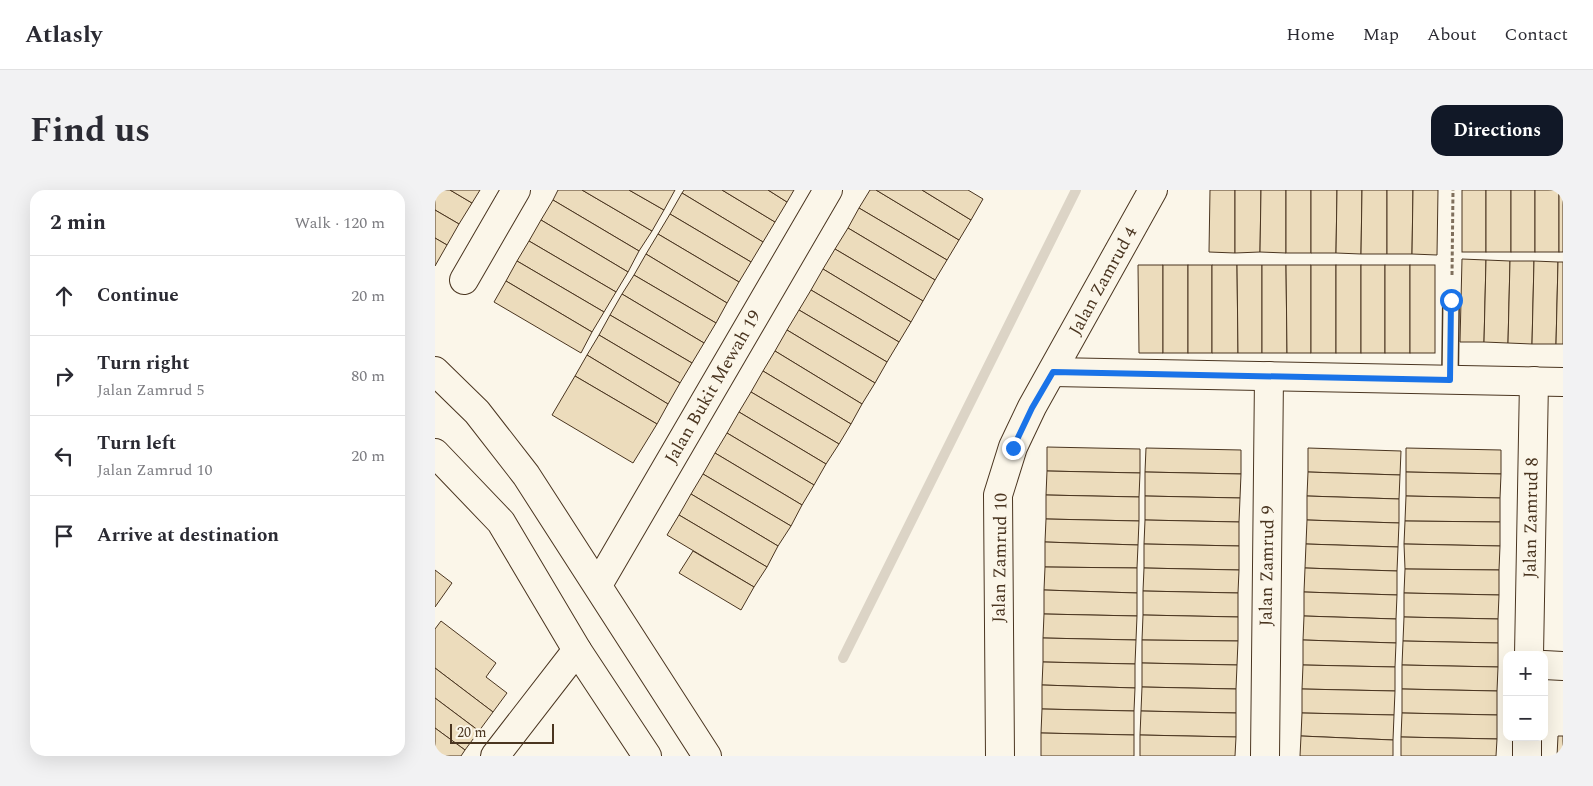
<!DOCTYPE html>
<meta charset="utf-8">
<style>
body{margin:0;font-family:Spectral,serif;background:#f2f2f3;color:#2b2b33}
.controls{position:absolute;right:15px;bottom:15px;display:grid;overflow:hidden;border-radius:10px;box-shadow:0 5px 20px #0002}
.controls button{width:45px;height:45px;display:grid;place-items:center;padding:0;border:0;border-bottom:1px solid #e1e1e2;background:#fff;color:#2b2b33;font:25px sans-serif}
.scale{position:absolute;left:15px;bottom:12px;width:104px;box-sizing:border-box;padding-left:5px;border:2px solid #4a3520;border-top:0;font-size:14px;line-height:18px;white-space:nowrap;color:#4a3520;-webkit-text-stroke:4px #fbf6e9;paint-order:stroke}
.stop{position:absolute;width:15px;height:15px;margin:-11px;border:4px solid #1a73e8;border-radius:50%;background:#fff}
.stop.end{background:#1a73e8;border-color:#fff;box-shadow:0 1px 5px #0008}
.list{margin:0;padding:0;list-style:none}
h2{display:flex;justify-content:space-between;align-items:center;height:65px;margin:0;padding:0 20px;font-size:21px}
h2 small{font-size:16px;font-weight:400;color:#7c7c81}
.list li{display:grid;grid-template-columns:32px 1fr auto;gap:15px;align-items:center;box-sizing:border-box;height:80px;padding:0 20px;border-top:1px solid #e1e1e2}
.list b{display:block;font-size:19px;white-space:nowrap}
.list p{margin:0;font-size:16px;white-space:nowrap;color:#7c7c81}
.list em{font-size:16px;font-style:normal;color:#7c7c81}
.icon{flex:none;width:28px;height:28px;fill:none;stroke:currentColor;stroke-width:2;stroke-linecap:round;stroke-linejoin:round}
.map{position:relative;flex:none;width:1128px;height:566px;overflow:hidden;border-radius:15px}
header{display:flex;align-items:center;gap:30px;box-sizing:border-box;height:70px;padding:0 25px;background:#fff;border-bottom:1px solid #e1e1e2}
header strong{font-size:24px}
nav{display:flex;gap:28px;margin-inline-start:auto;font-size:18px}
.intro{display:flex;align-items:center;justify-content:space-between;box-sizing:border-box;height:120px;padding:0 30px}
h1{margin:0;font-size:35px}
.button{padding:12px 22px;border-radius:15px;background:#111827;color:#fff;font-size:18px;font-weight:700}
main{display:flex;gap:30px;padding:0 30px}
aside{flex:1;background:#fff;border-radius:15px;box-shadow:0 5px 20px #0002}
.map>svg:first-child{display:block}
</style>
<header>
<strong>Atlasly</strong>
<nav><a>Home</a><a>Map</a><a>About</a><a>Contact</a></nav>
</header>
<div class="intro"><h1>Find us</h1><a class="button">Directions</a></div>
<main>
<aside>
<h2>2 min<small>Walk · 120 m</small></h2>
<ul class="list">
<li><svg class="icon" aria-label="ahead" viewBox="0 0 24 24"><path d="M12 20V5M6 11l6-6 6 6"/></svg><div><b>Continue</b></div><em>20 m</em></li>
<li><svg class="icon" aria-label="right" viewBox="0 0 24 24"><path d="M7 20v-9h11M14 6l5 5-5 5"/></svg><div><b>Turn right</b><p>Jalan Zamrud 5</p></div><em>80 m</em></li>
<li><svg class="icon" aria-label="left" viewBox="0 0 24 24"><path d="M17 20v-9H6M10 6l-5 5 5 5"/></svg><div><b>Turn left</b><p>Jalan Zamrud 10</p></div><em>20 m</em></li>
<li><svg class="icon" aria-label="arrive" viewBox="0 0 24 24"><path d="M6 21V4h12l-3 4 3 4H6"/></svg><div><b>Arrive at destination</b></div></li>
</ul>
</aside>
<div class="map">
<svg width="1128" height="566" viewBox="0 0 1128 566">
<rect width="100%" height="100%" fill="#fbf6e9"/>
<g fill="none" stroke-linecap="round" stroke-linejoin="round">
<path stroke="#dcd4c6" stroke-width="10" d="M408,468L641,0"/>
</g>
<g fill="#ecdcbc" stroke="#4a3520">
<path d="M0,0H15L37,13L24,34L0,20Z"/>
<path d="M15,0H45L37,13Z"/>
<path d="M123,0H147L217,41L204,61L118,10Z"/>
<path d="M147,0H194L229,20L217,41Z"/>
<path d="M194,0H240L229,20Z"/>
<path d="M249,0H287L340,32L328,52L247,3Z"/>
<path d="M287,0H333L352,12L340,32Z"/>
<path d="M333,0H359L352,12Z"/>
<path d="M435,0H441L524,50L512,70L424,18Z"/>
<path d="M441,0H487L536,30L524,50Z"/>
<path d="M487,0H533L548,9L536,30Z"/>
<path d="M775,0H800V63L774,62Z"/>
<path d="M800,0H826L825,62L800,63Z"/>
<path d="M826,0H851V63L825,62Z"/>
<rect x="851" y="0" width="25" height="63"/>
<path d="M876,0H902L901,63H876Z"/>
<path d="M902,0H927L926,64L901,63Z"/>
<path d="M927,0H952V64H926Z"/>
<path d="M952,0H978L977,64H952Z"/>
<path d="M978,0H1003L1002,65L977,64Z"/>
<rect x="1027" y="0" width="24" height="62"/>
<rect x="1051" y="0" width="25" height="62"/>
<rect x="1076" y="0" width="24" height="62"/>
<rect x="1100" y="0" width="24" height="62"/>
<rect x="1124" y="0" width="4" height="62"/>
<path d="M247,3L328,52L316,72L235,24Z"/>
<path d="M118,10L204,61L193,82L106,30Z"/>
<path d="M424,18L512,70L500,90L413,38Z"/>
<path d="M0,20L24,34L12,55L0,48Z"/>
<path d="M235,24L316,72L304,92L223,44Z"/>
<path d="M106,30L193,82L181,102L94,51Z"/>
<path d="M413,38L500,90L488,111L400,59Z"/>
<path d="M223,44L304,92L292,113L211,64Z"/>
<path d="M0,48L12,55L0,76Z"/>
<path d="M94,51L181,102L169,122L82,71Z"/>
<path d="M400,59L488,111L476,132L388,79Z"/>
<path d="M211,64L292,113L281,133L199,85Z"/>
<path d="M1027,69L1051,70L1049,152H1025Z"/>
<path d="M1051,70L1075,71L1073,153L1049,152Z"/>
<path d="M82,71L169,122L157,142L71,91Z"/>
<path d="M1075,71H1099L1097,154L1073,153Z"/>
<path d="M1099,71L1123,72L1121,154H1097Z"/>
<path d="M1123,72H1128V154H1121Z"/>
<path d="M703,75H728V163H704Z"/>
<rect x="728" y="75" width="25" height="88"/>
<rect x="753" y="75" width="24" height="88"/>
<path d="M777,75H802L803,163H777Z"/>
<path d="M802,75H827V163H803Z"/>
<path d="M827,75H851L852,163H827Z"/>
<path d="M851,75H876V163H852Z"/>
<rect x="876" y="75" width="25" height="88"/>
<rect x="901" y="75" width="25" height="88"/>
<rect x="926" y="75" width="24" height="88"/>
<rect x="950" y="75" width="25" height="88"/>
<rect x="975" y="75" width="25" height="88"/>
<path d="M388,79L476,132L464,152L376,100Z"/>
<path d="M199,85L281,133L269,153L187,104Z"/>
<path d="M71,91L157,142L146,163L59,112Z"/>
<path d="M376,100L464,152L452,172L364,120Z"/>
<path d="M187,104L269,153L257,173L175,125Z"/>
<path d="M364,120L452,172L440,193L352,140Z"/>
<path d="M175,125L257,173L245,193L164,145Z"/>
<path d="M352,140L440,193L427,214L340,161Z"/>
<path d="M164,145L245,193L233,214L152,165Z"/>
<path d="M340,161L427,214L416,234L328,181Z"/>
<path d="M152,165L233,214L222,234L140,186Z"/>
<path d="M328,181L416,234L404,254L316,202Z"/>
<path d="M140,186L222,234L198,273L117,225Z"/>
<path d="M316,202L404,254L391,274L304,222Z"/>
<path d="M304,222L391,274L379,295L292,243Z"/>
<path d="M292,243L379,295L367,315L280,263Z"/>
<path d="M612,257L705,259V283L612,281Z"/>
<path d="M711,258L806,260V284L710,282Z"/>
<path d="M873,258L966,261L965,285L873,282Z"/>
<path d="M971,258L1066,260V284L971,282Z"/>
<path d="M280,263L367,315L356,336L268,284Z"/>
<path d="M612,281L705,283L704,307L611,305Z"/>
<path d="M710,282L806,284L805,308L710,306Z"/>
<path d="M873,282L965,285L964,309L872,306Z"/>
<path d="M971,282L1066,284L1065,308L971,306Z"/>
<path d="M268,284L356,336L343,356L256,304Z"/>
<path d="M256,304L343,356L332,377L244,325Z"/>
<path d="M611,305L704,307V331L611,329Z"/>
<path d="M710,306L805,308L804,332L710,330Z"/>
<path d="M872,306L964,309V333L872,330Z"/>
<path d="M971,306L1065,308V332L970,331Z"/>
<path d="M244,325L332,377L319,397L232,345Z"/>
<path d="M611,329L704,331L703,355L610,352Z"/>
<path d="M710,330L804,332V356L709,354Z"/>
<path d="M872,330L964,333L963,357L871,354Z"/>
<path d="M970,331L1065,332V356L969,354Z"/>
<path d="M610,352L703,355L702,378L610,377Z"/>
<path d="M709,354L804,356V380L709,378Z"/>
<path d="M871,354L963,357L962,381L870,378Z"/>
<path d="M969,354L1065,356L1064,380L970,379Z"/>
<path d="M258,361L319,397L306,420L244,383Z"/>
<path d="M610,377L702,378V403L609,400Z"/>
<path d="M709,378L804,380L803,403L708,401Z"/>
<path d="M870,378L962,381V405L869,402Z"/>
<path d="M970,379L1064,380V405L969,403Z"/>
<path d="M0,380L17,393L0,417Z"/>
<path d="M609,400L702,403V426L609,424Z"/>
<path d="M708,401L803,403V427L708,425Z"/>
<path d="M869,402L962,405L961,429L869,426Z"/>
<path d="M969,403L1064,405L1063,429L969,427Z"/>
<path d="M609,424L702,426L701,450L608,448Z"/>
<path d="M708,425L803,427V451L707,450Z"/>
<path d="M869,426L961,429V453L868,450Z"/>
<path d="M969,427L1063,429V453L968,451Z"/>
<path d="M6,431L61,473L51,487L72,503L58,522L0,478V439Z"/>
<path d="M608,448L701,450L700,474L608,472Z"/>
<path d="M707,450L803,451L802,475L707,473Z"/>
<path d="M868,450L961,453L960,477L868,475Z"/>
<path d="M968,451L1063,453V477L967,475Z"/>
<path d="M608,472L700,474V498L607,495Z"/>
<path d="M707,473L802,475L801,499L707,497Z"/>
<path d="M868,475L960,477V501L867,499Z"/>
<path d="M967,475L1063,477L1062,501L967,499Z"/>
<path d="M0,478L58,522L44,541L0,508Z"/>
<path d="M607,495L700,498L699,521L607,519Z"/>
<path d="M707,497L801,499V523L706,521Z"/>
<path d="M867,499L960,501L959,525L867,523Z"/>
<path d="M967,499L1062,501V525L967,523Z"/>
<path d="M0,508L44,541L30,560L0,538Z"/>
<path d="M607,519L699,521V545L606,543Z"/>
<path d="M706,521L801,523V547L705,545Z"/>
<path d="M867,523L959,525L958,550L866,546Z"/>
<path d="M967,523L1062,525V549L966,547Z"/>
<path d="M0,538L30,560L26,566H0Z"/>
<path d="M606,543L699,545V566H606Z"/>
<path d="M705,545L801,547L800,566H705Z"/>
<path d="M866,546L958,550V566H865Z"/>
<path d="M1123,546H1128V566H1122Z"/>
<path d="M966,547L1062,549L1061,566H966Z"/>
</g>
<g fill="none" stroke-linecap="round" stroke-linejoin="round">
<g stroke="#4a3520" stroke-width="18">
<path id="service" d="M1015,189L1016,110"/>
</g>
<g stroke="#4a3520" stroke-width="30">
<g id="minor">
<path d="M29,90L81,0"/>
<path d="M618,182L1128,192"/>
<path d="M163,395L393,0"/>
<path d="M1094,465L1099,191"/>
<path d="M1109,475L1128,476"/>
<path d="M60,566L142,460"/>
<path d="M565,566L563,305L578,257L597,217L718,0"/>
<path d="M830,566L834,186"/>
<path d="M1092,566V547"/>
</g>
</g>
<g stroke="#4a3520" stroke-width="30">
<g id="tertiary">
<path d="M0,181L42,222L91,285L272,566"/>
<path d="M0,263L66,332L142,460L212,566"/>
</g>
</g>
<path stroke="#7f6f5c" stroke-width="3" stroke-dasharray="4 2.5" stroke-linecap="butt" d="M1017,85L1018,0"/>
<use href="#service" stroke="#fbf6e9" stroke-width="15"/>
<use href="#minor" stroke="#fbf6e9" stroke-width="28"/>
<use href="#tertiary" stroke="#fbf6e9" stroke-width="28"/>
</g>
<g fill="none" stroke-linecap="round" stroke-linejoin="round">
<path stroke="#1a73e8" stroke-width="6" d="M578,258L597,218L618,182L1015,190L1016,110"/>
</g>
<g text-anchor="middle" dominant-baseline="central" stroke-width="4" stroke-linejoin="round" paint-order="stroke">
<g font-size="18" fill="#4a3520" stroke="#fbf6e9">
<text transform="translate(668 91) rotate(-61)">Jalan Zamrud 4</text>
<text transform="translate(278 197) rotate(-60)">Jalan Bukit Mewah 19</text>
<text transform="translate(1096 328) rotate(-89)">Jalan Zamrud 8</text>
<text transform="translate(565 368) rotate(-89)">Jalan Zamrud 10</text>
<text transform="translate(832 376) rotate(-89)">Jalan Zamrud 9</text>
</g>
</g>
</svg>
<div class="controls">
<button>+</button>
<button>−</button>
</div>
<div class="scale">20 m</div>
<div class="stop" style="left:1016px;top:110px"></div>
<div class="stop end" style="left:578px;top:258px"></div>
</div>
</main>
